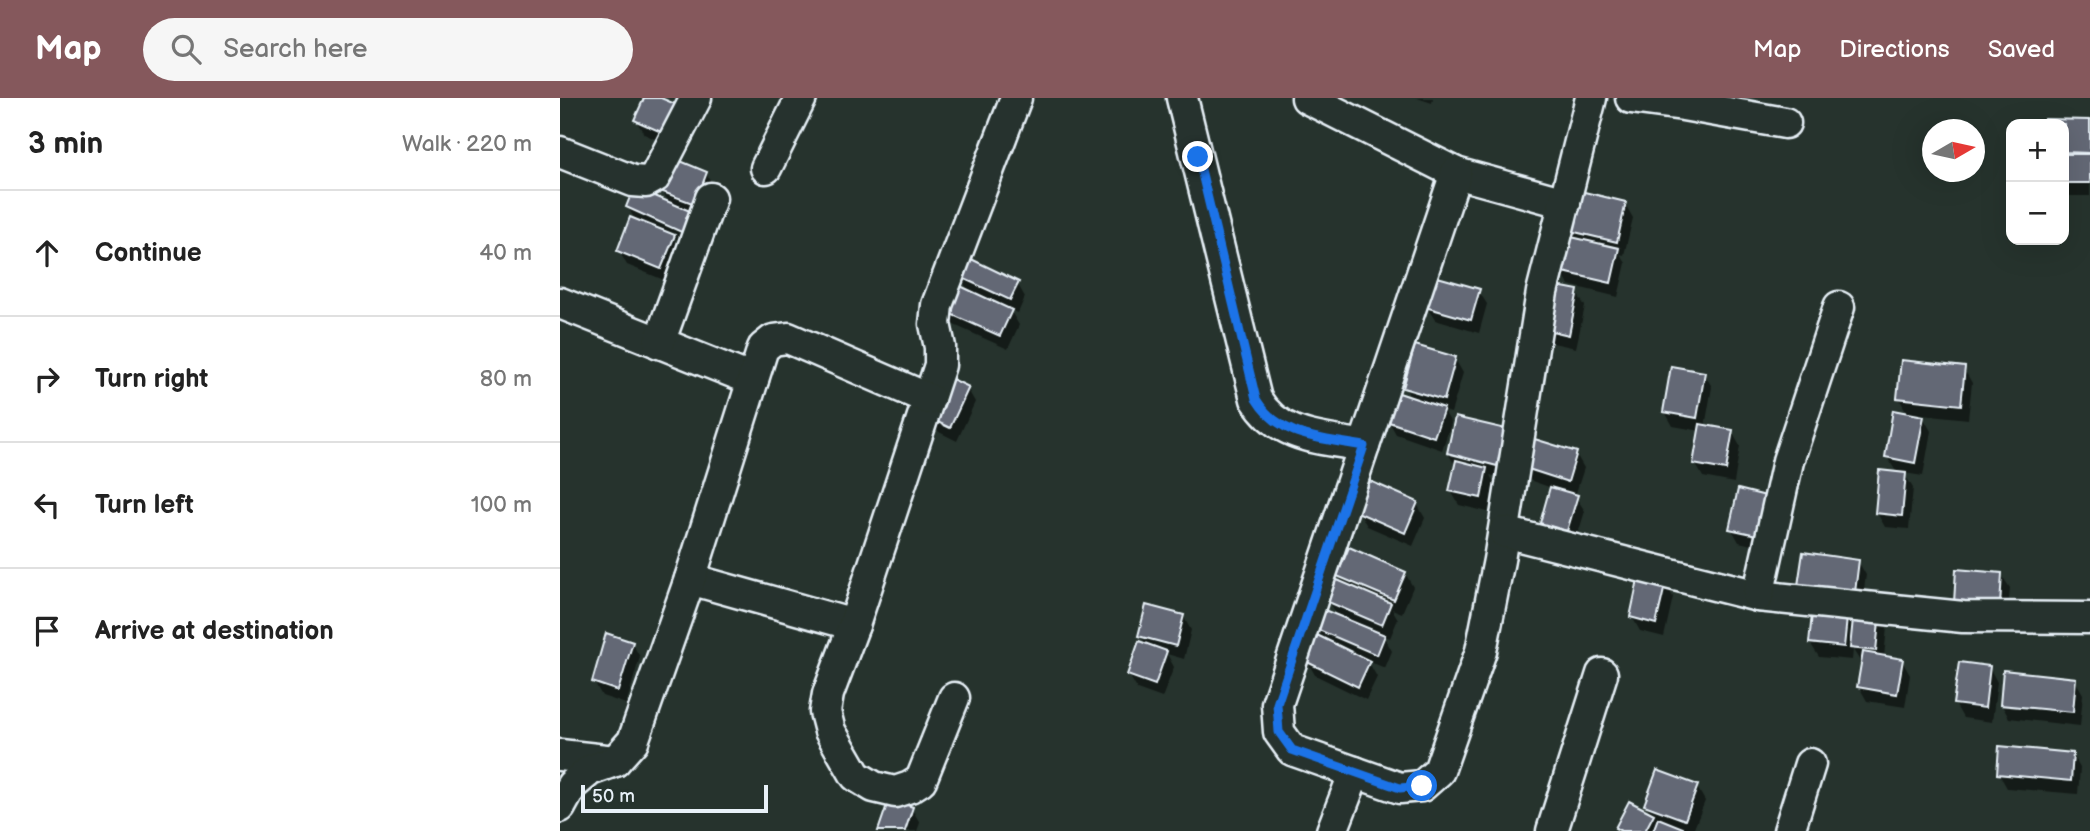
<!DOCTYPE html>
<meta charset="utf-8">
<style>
body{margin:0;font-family:"Balsamiq Sans",sans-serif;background:#f6f6f6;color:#222}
.controls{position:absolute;right:21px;top:21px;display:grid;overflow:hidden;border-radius:14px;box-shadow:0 7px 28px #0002}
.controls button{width:63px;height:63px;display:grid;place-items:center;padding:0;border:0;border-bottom:2px solid #e0e0e0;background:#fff;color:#222;font:35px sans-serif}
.compass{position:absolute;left:1362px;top:21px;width:63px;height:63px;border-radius:50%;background:#fff;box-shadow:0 7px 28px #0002;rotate:81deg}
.scale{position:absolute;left:21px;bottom:18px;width:187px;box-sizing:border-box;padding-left:7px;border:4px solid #e8f1f8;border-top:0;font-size:19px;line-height:24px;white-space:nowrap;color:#e8f1f8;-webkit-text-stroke:5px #26332d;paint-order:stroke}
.stop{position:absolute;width:21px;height:21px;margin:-16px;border:5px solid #1a73e8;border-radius:50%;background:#fff}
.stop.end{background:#1a73e8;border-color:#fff;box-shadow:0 2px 7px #0008}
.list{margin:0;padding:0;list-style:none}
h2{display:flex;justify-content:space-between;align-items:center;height:91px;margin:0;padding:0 28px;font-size:30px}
h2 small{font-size:23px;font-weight:400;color:#767676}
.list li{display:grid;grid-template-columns:46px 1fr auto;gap:21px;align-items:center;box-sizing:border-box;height:126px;padding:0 28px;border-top:2px solid #e0e0e0}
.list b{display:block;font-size:26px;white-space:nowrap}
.list em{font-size:23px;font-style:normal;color:#767676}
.icon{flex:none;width:38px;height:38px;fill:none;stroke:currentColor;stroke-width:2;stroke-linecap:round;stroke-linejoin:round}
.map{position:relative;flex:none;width:1530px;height:733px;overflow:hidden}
header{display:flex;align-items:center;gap:42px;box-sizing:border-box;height:98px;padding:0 35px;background:#85585c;color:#fff}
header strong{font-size:33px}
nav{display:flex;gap:38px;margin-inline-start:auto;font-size:24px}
.search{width:490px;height:63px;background:#f6f6f6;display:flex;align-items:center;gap:18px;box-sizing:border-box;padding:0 24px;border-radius:38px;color:#767676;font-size:26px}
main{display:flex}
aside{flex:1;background:#fff}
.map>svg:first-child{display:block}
</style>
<header>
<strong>Map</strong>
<div class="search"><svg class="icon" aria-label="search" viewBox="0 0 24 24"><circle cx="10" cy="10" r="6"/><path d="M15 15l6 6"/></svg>Search here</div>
<nav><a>Map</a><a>Directions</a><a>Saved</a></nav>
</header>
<main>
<aside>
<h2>3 min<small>Walk · 220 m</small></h2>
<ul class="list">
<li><svg class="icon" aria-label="ahead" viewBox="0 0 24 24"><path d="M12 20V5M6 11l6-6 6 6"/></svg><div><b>Continue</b></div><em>40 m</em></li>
<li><svg class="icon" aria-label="right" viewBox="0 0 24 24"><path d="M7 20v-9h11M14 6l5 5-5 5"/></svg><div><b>Turn right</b></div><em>80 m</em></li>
<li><svg class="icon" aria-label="left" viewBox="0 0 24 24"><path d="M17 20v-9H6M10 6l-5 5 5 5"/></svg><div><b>Turn left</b></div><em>100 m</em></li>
<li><svg class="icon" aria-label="arrive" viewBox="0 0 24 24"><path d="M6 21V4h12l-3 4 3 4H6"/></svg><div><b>Arrive at destination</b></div></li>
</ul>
</aside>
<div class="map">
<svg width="1530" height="733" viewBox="0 0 1530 733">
<rect width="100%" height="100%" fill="#26332d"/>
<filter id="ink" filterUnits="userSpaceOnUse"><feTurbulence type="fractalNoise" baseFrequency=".0143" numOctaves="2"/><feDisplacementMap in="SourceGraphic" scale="14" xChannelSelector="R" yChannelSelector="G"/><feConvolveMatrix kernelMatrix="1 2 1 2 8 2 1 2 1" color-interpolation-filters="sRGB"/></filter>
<g filter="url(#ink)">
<g fill="#0007">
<path d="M86,0H97L115,50L84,36L76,22Z"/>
<path d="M857,0H873L872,5Z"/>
<path d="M1486,23L1530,24V98H1504V26H1485Z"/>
<path d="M146,75L154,89L136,150L114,140L121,153L109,184L67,167L59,153L76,124L68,109L110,106L102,93Z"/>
<path d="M1065,106L1073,120L1064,157L1060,156L1066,165L1058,199L1009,187L1000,173L1014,141L1008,131Z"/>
<path d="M400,178L457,185L465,199L458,215L450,212L459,227L448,251L394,227L386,213L409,194Z"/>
<path d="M918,192L927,206L919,235L875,222L866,208Z"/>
<path d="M1016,194L1025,208L1016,250L993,245L985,231Z"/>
<path d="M895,261L903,275L891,315L884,313L891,325L882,352L836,336L828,322L851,301L845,289Z"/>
<path d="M1404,271L1412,285L1408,321L1353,315V318L1363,319L1371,333L1363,378L1344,375L1353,390L1349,431L1325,429L1317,415L1337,375L1327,359L1348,317L1339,300Z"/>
<path d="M1144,275L1152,289L1145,329L1172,334L1180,348L1174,385L1143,379L1135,365L1141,333L1113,328L1105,314Z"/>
<path d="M407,290L415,304L397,343L379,334L371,320Z"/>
<path d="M945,333V381L930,377L934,385L928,414L899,407L891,393L896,369L888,355Z"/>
<path d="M1016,356L1024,370L1015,398L1025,413L1015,446L990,439L982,425L992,390L969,382L961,368Z"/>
<path d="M1179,393L1205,450L1179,444L1171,430Z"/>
<path d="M857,406L865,420L853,448L807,428L799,414Z"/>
<path d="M1298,463L1306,477L1301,513L1319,515L1327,529L1324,559L1342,563L1350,577L1345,609L1307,603L1299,589L1303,564L1300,563L1293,552L1292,562L1259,559L1250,545Z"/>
<path d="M845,475L853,489L842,515L832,511L838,521L830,540L823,537L832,553L825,570L808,563L817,579L806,602L755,577L747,563L762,542L756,530L777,519L768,503L784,487L779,478Z"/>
<path d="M1441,476L1450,490L1447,521L1403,518Z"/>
<path d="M1105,484L1113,499L1104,539L1080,533L1072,519Z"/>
<path d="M623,518L631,532L624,561L607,556L614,569L602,600L577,591L569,577L586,547L580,537Z"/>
<path d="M72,545L80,559L66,606L42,598L34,584Z"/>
<path d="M1429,569L1437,584L1432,624L1403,620L1395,606Z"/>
<path d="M1515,582L1523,596L1520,628L1449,620L1441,606Z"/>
<path d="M1512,656L1520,670L1518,696L1447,690L1439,676Z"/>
<path d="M1137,689L1145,703L1133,733L1122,731L1123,733H1059L1057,730L1092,717L1086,707Z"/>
<path d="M352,711L360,725L357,733H320Z"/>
</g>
<g fill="#636775" stroke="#e8f1f8" stroke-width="2">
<path d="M84,0H101L120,8L108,37L74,22Z"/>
<path d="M1484,21L1530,22V55L1504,54V26H1484Z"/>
<rect x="1504" y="56" width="26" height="29"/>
<path d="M113,60L147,74L135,106L100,93Z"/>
<path d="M74,89L137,116L128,137L66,109Z"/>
<path d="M1016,92L1066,104L1057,144L1006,132Z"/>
<path d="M70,119L115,137L101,171L57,153Z"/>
<path d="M1007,138L1059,150L1051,185L999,173Z"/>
<path d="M407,159L459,184L450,202L398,178Z"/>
<path d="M874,178L920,191L911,222L865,209Z"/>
<path d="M396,186L452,212L440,238L384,213Z"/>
<path d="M992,187L1018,192L1009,237L983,231Z"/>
<path d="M855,247L896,259L884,302L843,290Z"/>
<path d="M1341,262L1405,269L1401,307L1337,300Z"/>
<path d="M1111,268L1145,274L1137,320L1103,314Z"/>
<path d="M388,279L409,289L390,330L369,320Z"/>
<path d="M836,294L884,310L874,339L826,323Z"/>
<path d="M1333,312L1364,318L1355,365L1325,359Z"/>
<path d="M895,319L946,331L937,368L887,355Z"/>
<path d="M1140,326L1173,332L1166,372L1133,366Z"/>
<path d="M968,339L1017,354L1008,384L959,368Z"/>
<path d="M896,362L927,370L921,400L889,393Z"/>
<path d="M1319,372L1346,375L1342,418L1315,415Z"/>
<path d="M810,383L858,404L845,435L797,414Z"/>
<path d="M990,389L1018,397L1007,433L980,425Z"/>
<path d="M1178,391L1206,398L1197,437L1169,431Z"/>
<path d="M789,449L846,474L834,502L777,478Z"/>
<path d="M1243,454L1299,462L1294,502L1237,494Z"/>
<path d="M1396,471L1442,475L1440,508L1394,505Z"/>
<path d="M1079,477L1106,483L1096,526L1070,519Z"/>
<path d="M775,481L831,505L822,527L766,503Z"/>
<path d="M1253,506L1288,510L1284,549L1249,545Z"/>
<path d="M586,507L624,517L616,548L578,538Z"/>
<path d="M762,511L825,537L817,557L754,530Z"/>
<path d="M1294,511L1320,514L1316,553L1290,550Z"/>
<path d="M46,535L73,544L58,593L32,584Z"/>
<path d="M757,537L810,563L798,589L745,563Z"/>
<path d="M579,543L607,553L595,587L567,577Z"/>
<path d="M1303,554L1343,561L1337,596L1297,589Z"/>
<path d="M1399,564L1430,568L1425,610L1393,606Z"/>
<path d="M1443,572L1516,580L1513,614L1440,607Z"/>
<path d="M1439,648L1513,655L1511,683L1437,676Z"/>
<path d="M1097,672L1138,687L1125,722L1084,707Z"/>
<path d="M329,701L353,709L345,733H318Z"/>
<path d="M1069,703L1094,716L1085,733H1061L1055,730Z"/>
<path d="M1098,720L1123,730L1122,733H1093Z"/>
</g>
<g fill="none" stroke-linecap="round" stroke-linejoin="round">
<g stroke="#e8f1f8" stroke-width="35">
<g id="minor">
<path d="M622,0L696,301C720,341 762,340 804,348"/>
<path d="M747,0L896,75L1005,105"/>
<path d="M1071,0L1123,7L1225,25"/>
<path d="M0,54L73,83L86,84L95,79L136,0"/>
<path d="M206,70L241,0"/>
<path d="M896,75L717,606L719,634L732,652L840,690L862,688L879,673L921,553L939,462L982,194L1031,0"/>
<path d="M0,205L193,282"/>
<path d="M99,245L151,100"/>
<path d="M944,434L1198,498L1403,519L1530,520"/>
<path d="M130,481L294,527"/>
<path d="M1198,498L1228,363L1279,209"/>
<path d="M394,600L361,682L350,689L335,694L314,689L296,678L270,633L265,614L268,596L294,527L380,267V249L375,226L377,207L456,0"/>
<path d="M0,657L55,663"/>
<path d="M0,709L12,687L30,672L55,663L73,643L130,481L203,250L213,242L228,240L369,301"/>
<path d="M772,733L795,674"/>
<path d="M992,733L1042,576"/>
<path d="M1229,733L1250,666"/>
</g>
</g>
<use href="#minor" stroke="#26332d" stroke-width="30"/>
</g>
</g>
<g fill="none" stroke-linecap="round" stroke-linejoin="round" filter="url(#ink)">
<path stroke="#1a73e8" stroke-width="9" d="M638,59L696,301C720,341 762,340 804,348L717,606L719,634L732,652L840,690L862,688"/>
</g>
</svg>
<div class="controls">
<button>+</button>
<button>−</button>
</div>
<svg class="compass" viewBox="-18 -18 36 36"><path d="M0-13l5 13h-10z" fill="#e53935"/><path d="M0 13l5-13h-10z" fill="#767676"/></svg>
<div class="scale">50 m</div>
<div class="stop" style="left:862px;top:688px"></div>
<div class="stop end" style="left:638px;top:59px"></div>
</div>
</main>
